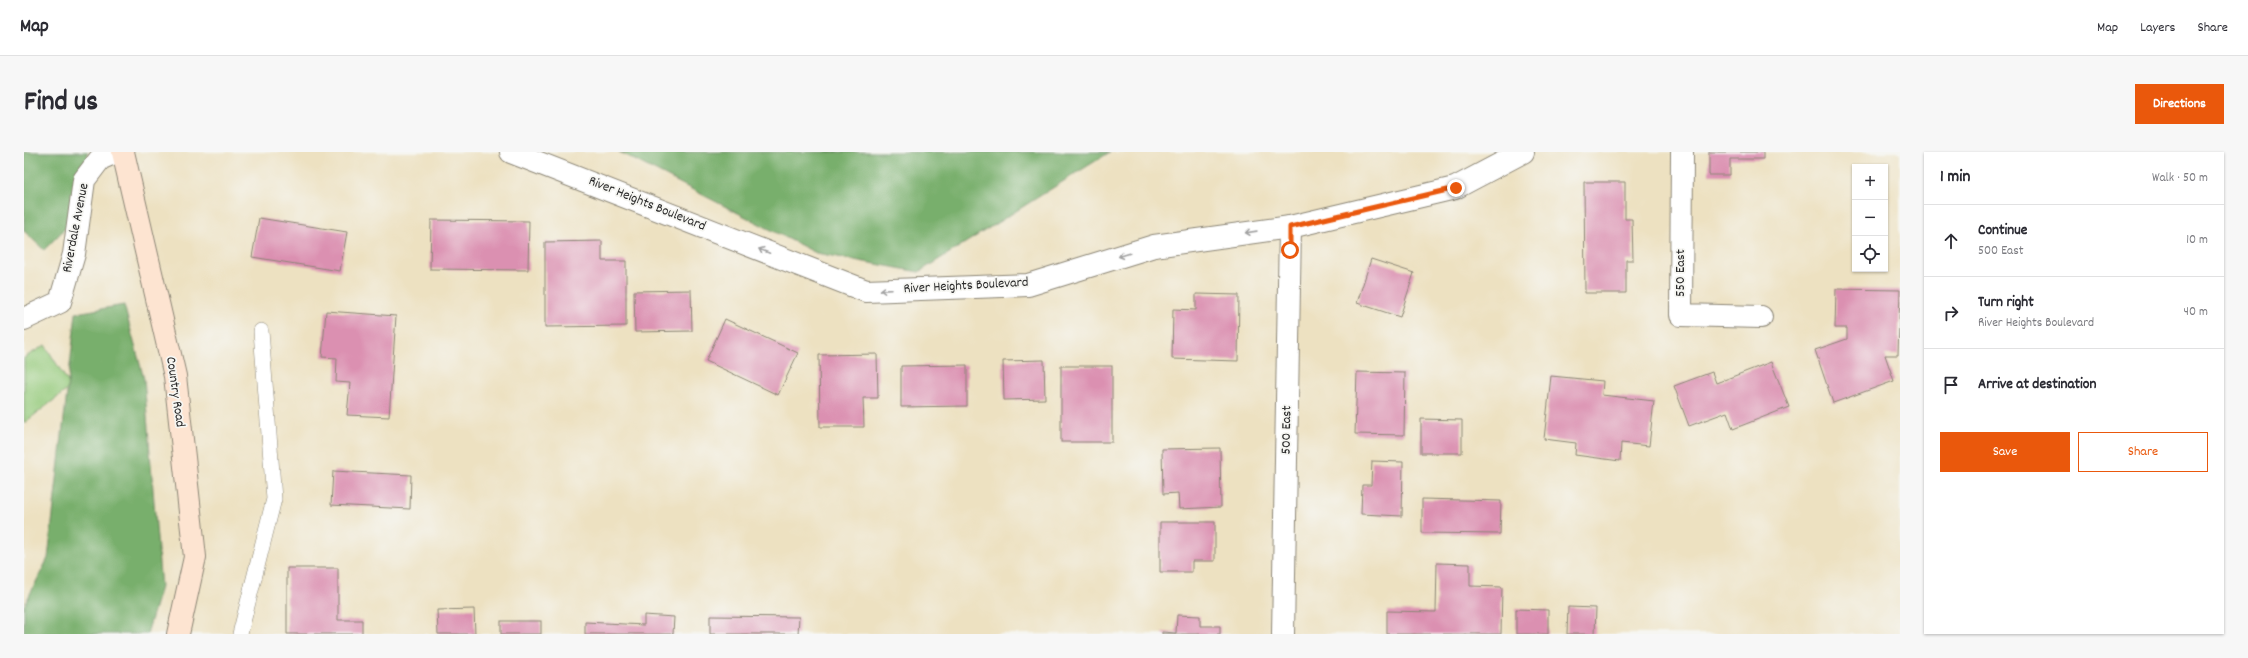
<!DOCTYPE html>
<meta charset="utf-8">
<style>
body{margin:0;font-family:Dekko,sans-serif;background:#f7f7f7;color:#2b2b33}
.controls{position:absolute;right:12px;top:12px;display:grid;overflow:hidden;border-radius:0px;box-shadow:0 1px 3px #0004}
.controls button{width:36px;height:36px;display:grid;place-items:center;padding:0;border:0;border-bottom:1px solid #e1e1e2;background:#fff;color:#2b2b33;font:20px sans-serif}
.stop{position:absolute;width:12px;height:12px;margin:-9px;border:3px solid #ea580c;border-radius:50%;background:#fff}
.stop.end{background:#ea580c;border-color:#fff;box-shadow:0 1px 4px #0008}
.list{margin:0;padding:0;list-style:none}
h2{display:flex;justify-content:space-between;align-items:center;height:52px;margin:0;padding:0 16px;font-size:17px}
h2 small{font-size:13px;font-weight:400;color:#7c7c81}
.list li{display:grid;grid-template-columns:26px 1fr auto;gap:12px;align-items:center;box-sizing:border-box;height:72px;padding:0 16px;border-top:1px solid #e1e1e2}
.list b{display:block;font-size:15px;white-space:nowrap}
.list p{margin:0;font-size:13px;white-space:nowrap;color:#7c7c81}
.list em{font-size:13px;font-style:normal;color:#7c7c81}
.actions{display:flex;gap:8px;padding:12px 16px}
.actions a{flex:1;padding:9px 0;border:1px solid #ea580c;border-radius:0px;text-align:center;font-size:14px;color:#ea580c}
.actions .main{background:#ea580c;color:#fff}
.icon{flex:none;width:22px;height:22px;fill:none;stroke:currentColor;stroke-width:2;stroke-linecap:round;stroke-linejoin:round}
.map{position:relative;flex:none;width:1876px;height:482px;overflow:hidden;border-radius:0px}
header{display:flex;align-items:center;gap:24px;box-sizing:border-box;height:56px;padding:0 20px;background:#fff;border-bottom:1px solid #e1e1e2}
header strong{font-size:19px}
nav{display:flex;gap:22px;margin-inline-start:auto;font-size:14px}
.intro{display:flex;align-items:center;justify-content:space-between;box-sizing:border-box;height:96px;padding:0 24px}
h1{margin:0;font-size:28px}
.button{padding:10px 18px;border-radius:0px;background:#ea580c;color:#fff;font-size:14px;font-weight:700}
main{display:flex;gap:24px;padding:0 24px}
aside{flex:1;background:#fff;border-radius:0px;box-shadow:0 1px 3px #0004}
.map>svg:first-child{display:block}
</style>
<header>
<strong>Map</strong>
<nav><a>Map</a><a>Layers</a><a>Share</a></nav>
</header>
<div class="intro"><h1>Find us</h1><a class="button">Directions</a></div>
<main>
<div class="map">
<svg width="1876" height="482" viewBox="0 0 1876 482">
<rect width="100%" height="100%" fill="#f6f6f2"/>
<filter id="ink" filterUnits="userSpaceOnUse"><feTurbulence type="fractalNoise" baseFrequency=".025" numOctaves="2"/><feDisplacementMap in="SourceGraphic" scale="8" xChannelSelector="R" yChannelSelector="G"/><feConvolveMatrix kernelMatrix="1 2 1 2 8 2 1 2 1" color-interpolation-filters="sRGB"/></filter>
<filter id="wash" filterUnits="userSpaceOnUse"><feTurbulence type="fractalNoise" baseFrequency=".012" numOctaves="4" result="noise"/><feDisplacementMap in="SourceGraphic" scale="16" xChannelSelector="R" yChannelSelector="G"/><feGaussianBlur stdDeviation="0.9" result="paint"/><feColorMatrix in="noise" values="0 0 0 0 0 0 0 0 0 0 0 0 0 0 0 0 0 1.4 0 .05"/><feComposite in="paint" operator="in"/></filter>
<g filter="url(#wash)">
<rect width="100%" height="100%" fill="#ede1c1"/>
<path fill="#96cb7d" stroke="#607b54" d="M21,193L47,235L0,271V206Z"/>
<g fill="#78af6c" stroke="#526d4c">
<path d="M0,0H64L60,57L20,98L0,79Z"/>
<path d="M595,0H1086L895,120L792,101Z"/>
<path d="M100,153L120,227L137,435L123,482H0V454L24,406L52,161Z"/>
</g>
<g id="blocks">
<g fill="#db90b1">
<path d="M1685,0H1739V7H1706V23H1685Z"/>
<path d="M1560,30H1601V67H1608L1609,108H1602V141H1561Z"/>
<path d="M235,66L323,80L316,119L228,105Z"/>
<path d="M407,68L505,69L504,118L406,117Z"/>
<path d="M578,89V109H602V174L521,175V90Z"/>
<path d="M1347,107L1390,121L1376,165L1333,151Z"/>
<path d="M1812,137L1876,138L1874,203H1861L1870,229L1809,251L1791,198L1823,187V176H1811Z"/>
<path d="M667,138L668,179L611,180L610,139Z"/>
<path d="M1172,142L1215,143L1214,209L1148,207L1149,157L1172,158Z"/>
<path d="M302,159L372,164L365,265L323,263L326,231L312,230L313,206L298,205Z"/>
<path d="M701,167L774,201L754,243L682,209Z"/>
<path d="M853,202L854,246H839L840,275H796L795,203Z"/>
<path d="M1020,208L1021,247L980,248L979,209Z"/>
<path d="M1747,210L1765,255L1709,277L1703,260L1665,274L1650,234L1688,220L1692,231Z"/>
<path d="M943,213V254L877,255V214Z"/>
<rect x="1037" y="214" width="51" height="76"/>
<path d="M1333,220L1381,221L1380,283L1331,282Z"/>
<path d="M1527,224L1579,229L1578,243L1630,249L1625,294L1597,291L1596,309L1551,303L1552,291L1520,287Z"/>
<path d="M1397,267L1438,268V301H1397Z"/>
<path d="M1196,296L1197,355L1155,357L1154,341L1139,342L1138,297Z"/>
<path d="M1348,309L1379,310L1378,364L1337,362L1338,333H1347Z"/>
<path d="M309,319L387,323L386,357L307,353Z"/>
<path d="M1398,347L1477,349L1476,382L1398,381Z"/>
<path d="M1136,370H1191V409H1168V420H1136Z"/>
<path d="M1413,411L1446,412V434L1478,435L1477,482H1363V459L1412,460Z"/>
<path d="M263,416H314V468H338V482H263Z"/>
<path d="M1544,455L1572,456L1571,482H1543Z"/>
<path d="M450,457L451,482H414L413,458Z"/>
<path d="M1492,457L1524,458V482H1492Z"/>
<path d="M620,463L650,465L649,482H561V470L620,473Z"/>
<path d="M1153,463L1176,464V474H1196V482H1138V480L1152,481Z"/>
<path d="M686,464L775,465L774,482H686Z"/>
<rect x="477" y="469" width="40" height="13"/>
</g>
</g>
</g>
<g filter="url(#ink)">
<use href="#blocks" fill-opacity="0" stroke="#8c8676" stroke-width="1"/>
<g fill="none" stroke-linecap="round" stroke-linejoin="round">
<g stroke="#8c8676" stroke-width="16">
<path id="lane" d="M216,482L250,347L237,179"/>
</g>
<g stroke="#8c8676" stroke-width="24">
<g id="street">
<path d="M487,0L842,139L1004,133L1130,94L1266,75L1431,36L1499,0"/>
<path d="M1658,0L1657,163L1737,165"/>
<path d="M0,167L36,150L50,102L60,28L76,7L92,0"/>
<path d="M1259,482L1266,75"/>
</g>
</g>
<g stroke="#8c8676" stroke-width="24">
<path id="secondary" d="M99,0L151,224L171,405L154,482"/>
</g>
<use href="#lane" stroke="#fff" stroke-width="15"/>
<use href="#street" stroke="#fff" stroke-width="22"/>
<use href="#secondary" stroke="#fde4d1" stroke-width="22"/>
</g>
<defs><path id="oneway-shaft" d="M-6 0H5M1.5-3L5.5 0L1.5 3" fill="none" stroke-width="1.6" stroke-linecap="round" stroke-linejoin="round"/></defs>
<g stroke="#a0a0a0">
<use href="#oneway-shaft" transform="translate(1227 80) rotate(172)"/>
<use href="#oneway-shaft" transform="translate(740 99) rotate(-158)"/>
<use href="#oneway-shaft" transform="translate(1100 103) rotate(163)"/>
<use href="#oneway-shaft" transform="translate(862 138) rotate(178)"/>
</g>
</g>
<g fill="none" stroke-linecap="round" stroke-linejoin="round" filter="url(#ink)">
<path stroke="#ea580c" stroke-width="5" d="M1266,98V75L1432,36"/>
</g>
<g text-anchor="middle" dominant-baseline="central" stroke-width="3.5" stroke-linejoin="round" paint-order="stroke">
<g font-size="14" fill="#2b2b2b" stroke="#f6f6f2">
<text transform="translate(623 52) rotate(22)">River Heights Boulevard</text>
<text transform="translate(52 76) rotate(-79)">Riverdale Avenue</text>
<text transform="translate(1657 121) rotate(-90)">550 East</text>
<text transform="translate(942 134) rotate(-3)">River Heights Boulevard</text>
<text transform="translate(151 240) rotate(82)">Country Road</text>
<text transform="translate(1263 278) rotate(-89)">500 East</text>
</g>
</g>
</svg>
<div class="controls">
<button>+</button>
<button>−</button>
<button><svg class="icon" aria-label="locate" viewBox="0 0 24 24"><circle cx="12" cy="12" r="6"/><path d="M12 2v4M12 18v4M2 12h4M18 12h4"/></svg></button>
</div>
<div class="stop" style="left:1266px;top:98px"></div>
<div class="stop end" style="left:1432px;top:36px"></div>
</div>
<aside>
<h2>1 min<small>Walk · 50 m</small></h2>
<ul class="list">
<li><svg class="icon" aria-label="ahead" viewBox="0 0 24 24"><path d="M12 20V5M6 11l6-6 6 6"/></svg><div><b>Continue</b><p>500 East</p></div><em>10 m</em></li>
<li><svg class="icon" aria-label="right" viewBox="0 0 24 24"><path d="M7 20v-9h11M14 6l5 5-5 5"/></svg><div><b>Turn right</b><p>River Heights Boulevard</p></div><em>40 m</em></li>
<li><svg class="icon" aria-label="arrive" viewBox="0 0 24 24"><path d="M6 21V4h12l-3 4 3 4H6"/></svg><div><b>Arrive at destination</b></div></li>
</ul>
<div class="actions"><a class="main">Save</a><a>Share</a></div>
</aside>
</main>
